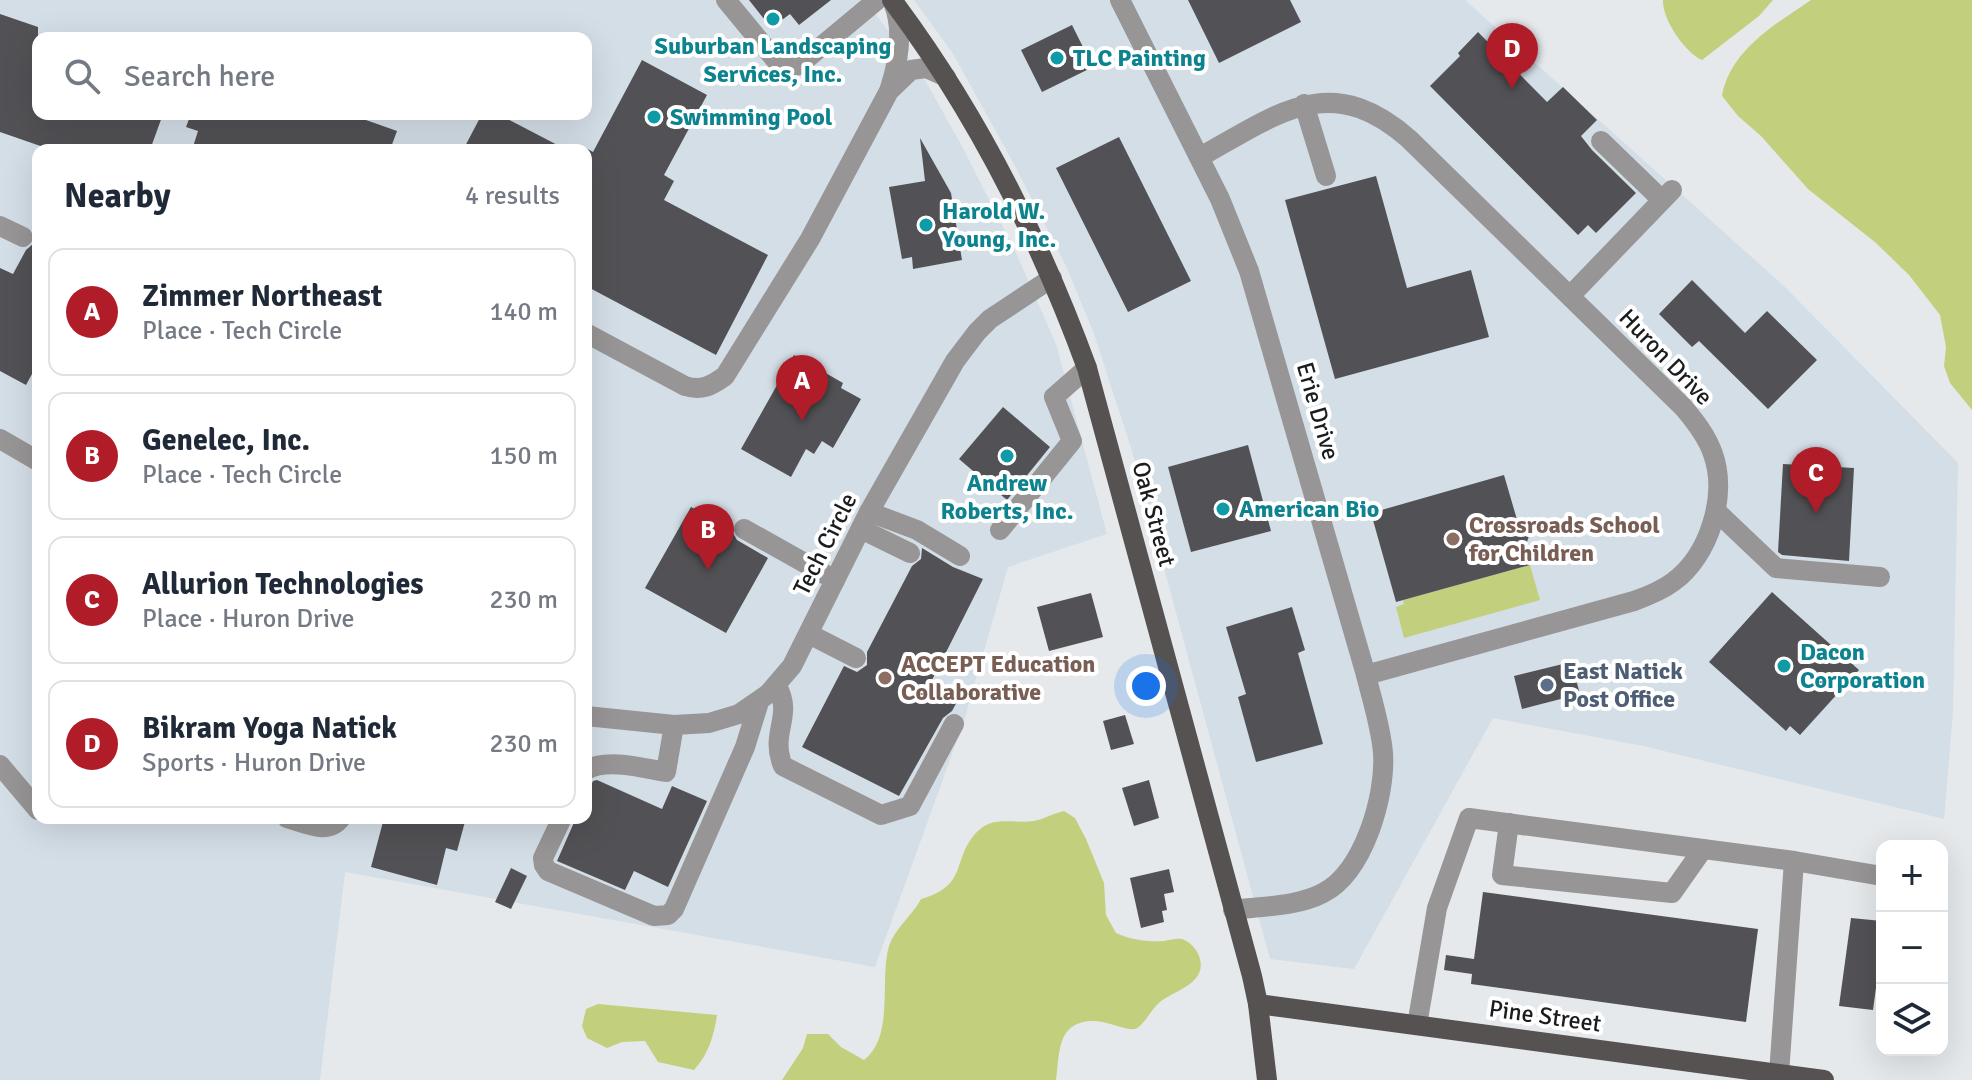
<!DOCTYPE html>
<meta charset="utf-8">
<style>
body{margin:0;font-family:Signika,sans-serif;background:#f2f2f3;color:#1f2937}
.controls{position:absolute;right:24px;bottom:24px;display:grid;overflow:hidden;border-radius:16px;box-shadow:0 8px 32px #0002}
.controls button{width:72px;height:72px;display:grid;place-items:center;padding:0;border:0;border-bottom:2px solid #e0e1e3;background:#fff;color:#1f2937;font:40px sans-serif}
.you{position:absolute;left:1146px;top:686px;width:28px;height:28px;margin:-20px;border:6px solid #fff;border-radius:50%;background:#1a73e8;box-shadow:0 0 0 12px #1a73e833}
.badge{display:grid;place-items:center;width:52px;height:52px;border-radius:50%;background:#b01d29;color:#fff;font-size:26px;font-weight:700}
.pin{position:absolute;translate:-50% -66px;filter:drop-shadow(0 2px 4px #0008)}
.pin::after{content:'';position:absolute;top:42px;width:28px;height:24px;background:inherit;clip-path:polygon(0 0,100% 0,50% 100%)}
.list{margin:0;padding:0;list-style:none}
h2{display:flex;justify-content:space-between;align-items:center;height:104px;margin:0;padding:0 32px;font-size:34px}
h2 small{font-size:26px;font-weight:400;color:#747a83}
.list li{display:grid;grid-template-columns:52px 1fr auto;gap:24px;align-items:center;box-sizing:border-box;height:128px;margin:0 16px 16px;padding:0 16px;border:2px solid #e0e1e3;border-radius:16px}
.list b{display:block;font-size:30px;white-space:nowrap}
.list p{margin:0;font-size:26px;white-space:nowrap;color:#747a83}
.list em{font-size:26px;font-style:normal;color:#747a83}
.icon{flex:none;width:44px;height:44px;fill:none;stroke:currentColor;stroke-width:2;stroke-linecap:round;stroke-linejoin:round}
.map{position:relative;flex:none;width:1972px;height:1080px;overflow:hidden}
.search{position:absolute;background:#fff;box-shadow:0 8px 32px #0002;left:32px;top:32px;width:560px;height:88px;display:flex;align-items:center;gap:20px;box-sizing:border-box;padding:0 28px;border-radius:16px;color:#747a83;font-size:30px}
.panel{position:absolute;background:#fff;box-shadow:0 8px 32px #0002;left:32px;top:144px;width:560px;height:680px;border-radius:16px}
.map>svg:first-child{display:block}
</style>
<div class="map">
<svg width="1972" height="1080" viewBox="0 0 1972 1080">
<rect width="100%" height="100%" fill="#e5e9ec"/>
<g fill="#d4dee7" fill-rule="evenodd">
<path d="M0,0H865L925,80L964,150L1016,253L1056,344L1107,534L1008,567L963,724L875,967L345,872L320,1080H0ZM38,38H586V114H38ZM38,150H586V818H38Z"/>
<path d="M914,0H1465L1785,287L1958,463L1953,712L1944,819L1643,746L1493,718L1354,969L1270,959L1133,454L1094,334L1067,268L1014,164L952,52Z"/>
</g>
<g fill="#c2d07e">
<path d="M1663,0H1773L1759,16L1702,60C1685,53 1662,19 1663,0Z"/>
<path d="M1811,0H1972V410L1950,383L1944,366L1946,347L1940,315L1909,275L1876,243L1808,189L1761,136L1738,116L1722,96C1730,50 1776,24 1811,0Z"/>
<path d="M1530,565L1540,600L1404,638L1396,607L1404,604L1403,600Z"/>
<path d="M1064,811L1075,818L1086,839L1104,883L1106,915L1116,933C1131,940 1148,942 1164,941C1170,940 1177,938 1182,939C1190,942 1196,948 1199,956C1209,983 1175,990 1160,1002C1151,1009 1144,1026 1135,1029C1125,1032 1097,1013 1075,1025C1057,1034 1059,1062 1056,1080H782L803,1048L807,1034H828L841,1047L864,1060C895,1036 879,979 889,946C895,928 912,916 921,899C971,885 950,857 979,830C994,816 1016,824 1034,821C1044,819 1054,813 1064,811Z"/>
<path d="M598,1004L717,1015C714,1036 708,1055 694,1070L658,1062L645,1041L622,1042L607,1048L587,1038L582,1026L586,1009Z"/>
</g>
<g fill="#525256">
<path d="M749,0H831L799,25L790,14L771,28Z"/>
<path d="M1188,0H1290L1301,22L1219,63Z"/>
<path d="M0,14L38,27V114H163L150,150H52L0,132Z"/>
<path d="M1072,25L1093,67L1042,92L1021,50Z"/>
<path d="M1478,32L1547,102L1563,87L1597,120L1581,136L1592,150L1636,193L1596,233L1588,225L1578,235L1430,86L1460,56L1458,53Z"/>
<path d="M642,60L707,95L664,175L674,181L664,200L768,255L716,355L586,286V148L593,152Z"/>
<path d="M191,114H349L397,131L390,150H192L198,131L186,127Z"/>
<path d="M482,114H498L567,150H463Z"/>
<path d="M1119,137L1191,281L1128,312L1056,168Z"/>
<path d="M920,138L951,193L962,260L913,269L912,257L902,259L889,187L925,181Z"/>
<path d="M1376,176L1407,288L1471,270L1489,337L1335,379L1285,200Z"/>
<path d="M38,226V363L26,385L0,371V268L13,274L26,250L34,243Z"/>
<path d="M1692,280L1745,333L1767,311L1817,360L1768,409L1699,341L1692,347L1659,314Z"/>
<path d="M794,355L843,383L841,388L861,399L833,448L822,441L814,454L806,449L791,477L741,449Z"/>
<path d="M1003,407L1050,447L1007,500L959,459Z"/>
<path d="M1248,445L1271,531L1191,552L1168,467Z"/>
<path d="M1783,464L1854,468L1849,561L1782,555L1778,552Z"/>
<path d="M1504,475L1520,530L1529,536L1525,548L1530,565L1396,602L1371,513Z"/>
<path d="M691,507L731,530L737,540L768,558L726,633L645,588Z"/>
<path d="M922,548L953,567L983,579L930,684L959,698L952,711L943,718L899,796L802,747L844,666L857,672L867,665V652L912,566L921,559Z"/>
<path d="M1772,592L1859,670L1800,735L1790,726L1786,731L1709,662Z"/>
<path d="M1091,593L1103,637L1049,651L1037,607Z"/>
<path d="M1292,607L1305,650L1298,653L1323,744L1256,762L1238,697L1246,694L1226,627Z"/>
<path d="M1571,662L1580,694L1522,709L1514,676Z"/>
<path d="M1125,715L1134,744L1111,750L1103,721Z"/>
<path d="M597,780L662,809L672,786L707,801L668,887L634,871L625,890L557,861L576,818H586V796L593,781Z"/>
<path d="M1149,780L1159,818L1134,826L1122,788Z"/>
<path d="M384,818H466L457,851L446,848L437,885L371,867Z"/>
<path d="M511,868L527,876L511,909L495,902Z"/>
<path d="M1169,869L1174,892L1164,894L1167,910L1162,911L1164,922L1141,928L1130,878Z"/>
<path d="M1483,892L1758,929L1746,1022L1471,984L1472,974L1444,970L1446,955L1474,959Z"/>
<path d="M1851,918L1882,921V989L1876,988L1873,1010L1839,1006Z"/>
</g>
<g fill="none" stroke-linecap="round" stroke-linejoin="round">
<g stroke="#979595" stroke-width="20">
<path d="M726,0L778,63L788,68L799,65L877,0"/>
<path d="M1120,0L1220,199L1249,271L1366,675C1372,700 1381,727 1383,753C1386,795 1364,872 1323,893C1296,907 1262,906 1233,910"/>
<path d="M890,88C899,60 904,29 893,2"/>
<path d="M1304,104L1326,176"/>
<path d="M1601,141L1662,200"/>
<path d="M1200,157C1276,115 1330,69 1409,139L1683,407C1695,421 1707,436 1713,454C1728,496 1709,556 1673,582C1661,591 1648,596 1634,601L1366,675"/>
<path d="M0,226L23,237"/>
<path d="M1570,296L1672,190"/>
<path d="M586,333L685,386C702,391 711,386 725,376L810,239L889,91L911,70L926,68L946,77"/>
<path d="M0,439L38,461"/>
<path d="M1716,511L1776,568L1880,577"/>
<path d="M869,512L917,530L960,556"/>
<path d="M744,529L835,580"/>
<path d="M861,529L910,553"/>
<path d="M1000,530L1072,441L1054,397L1087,368"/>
<path d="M809,634L856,658"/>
<path d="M777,686C794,717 769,732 783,766L881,815L910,806L954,724"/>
<path d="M586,716L674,725L709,723L739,714L768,694L792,666L869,512L955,361L977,332L990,319L1052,278"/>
<path d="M0,765L38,810"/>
<path d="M586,770C607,758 643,768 666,772L674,725"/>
<path d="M287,818C305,823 328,836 341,818"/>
<path d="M562,818L543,858L544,865L548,871L654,916L668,915L674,909L745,747L759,702"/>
<path d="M1509,823L1502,875L1672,893L1703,849"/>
<path d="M1794,861L1882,876"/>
<path d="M1417,1025L1437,908L1469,818L1794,861L1779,1074"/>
</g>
<g stroke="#565251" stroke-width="20">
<path d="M892,0C976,112 1039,237 1087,368L1252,976L1258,1004L1267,1080"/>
<path d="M1258,1004L1824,1080"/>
</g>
</g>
<g fill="#0f9aa8" stroke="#fff" stroke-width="3">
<circle cx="773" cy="19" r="8"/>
<circle cx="1057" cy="58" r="8"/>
<circle cx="654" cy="117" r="8"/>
<circle cx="926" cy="225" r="8"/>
<circle cx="1007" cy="456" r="8"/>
<circle cx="1223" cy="509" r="8"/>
<circle cx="1784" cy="666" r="8"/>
</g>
<g fill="#8d6e63" stroke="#fff" stroke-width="3">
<circle cx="1453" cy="539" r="8"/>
<circle cx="885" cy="678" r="8"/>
</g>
<circle fill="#5c6f8a" stroke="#fff" stroke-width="3" cx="1547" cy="685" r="8"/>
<g text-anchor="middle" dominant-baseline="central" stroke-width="8" stroke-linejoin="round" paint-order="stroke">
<g font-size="24" font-weight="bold" fill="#0d838f" stroke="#fff" text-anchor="start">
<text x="773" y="46" text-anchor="middle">Suburban Landscaping<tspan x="773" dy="28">Services, Inc.</tspan></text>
<text x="1073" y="58">TLC Painting</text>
<text x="670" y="117">Swimming Pool</text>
<text x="942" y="211">Harold W.<tspan x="942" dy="28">Young, Inc.</tspan></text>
<text x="1007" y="483" text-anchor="middle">Andrew<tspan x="1007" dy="28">Roberts, Inc.</tspan></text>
<text x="1239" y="509">American Bio</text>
<text x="1800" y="652">Dacon<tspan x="1800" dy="28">Corporation</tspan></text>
</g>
<g font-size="24" fill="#1a1c1d" stroke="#fff">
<text transform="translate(1666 357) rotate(46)">Huron Drive</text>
<text transform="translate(1318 411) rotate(74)">Erie Drive</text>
<text transform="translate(1154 514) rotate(75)">Oak Street</text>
<text transform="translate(825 544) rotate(-63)">Tech Circle</text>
<text transform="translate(1545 1016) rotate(8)">Pine Street</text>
</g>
<g font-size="24" font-weight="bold" fill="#785e54" stroke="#fff" text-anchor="start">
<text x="1469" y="525">Crossroads School<tspan x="1469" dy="28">for Children</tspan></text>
<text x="901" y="664">ACCEPT Education<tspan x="901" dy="28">Collaborative</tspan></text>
</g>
<g font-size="24" font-weight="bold" fill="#4e5e75" stroke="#fff" text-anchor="start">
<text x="1563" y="671">East Natick<tspan x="1563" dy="28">Post Office</tspan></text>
</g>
</g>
</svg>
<div class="controls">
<button>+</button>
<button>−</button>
<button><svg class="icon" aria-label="layers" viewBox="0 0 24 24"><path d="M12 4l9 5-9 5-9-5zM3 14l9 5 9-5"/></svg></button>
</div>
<div class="you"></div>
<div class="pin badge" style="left:802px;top:421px">A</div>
<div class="pin badge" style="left:708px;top:570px">B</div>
<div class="pin badge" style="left:1816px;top:513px">C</div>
<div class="pin badge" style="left:1512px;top:89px">D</div>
<div class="search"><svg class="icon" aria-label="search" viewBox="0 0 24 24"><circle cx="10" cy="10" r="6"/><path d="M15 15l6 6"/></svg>Search here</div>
<section class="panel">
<h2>Nearby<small>4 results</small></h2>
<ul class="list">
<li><span class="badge">A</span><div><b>Zimmer Northeast</b><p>Place · Tech Circle</p></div><em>140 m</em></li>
<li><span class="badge">B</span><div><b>Genelec, Inc.</b><p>Place · Tech Circle</p></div><em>150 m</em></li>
<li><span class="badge">C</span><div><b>Allurion Technologies</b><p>Place · Huron Drive</p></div><em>230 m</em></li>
<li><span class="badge">D</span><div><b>Bikram Yoga Natick</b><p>Sports · Huron Drive</p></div><em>230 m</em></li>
</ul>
</section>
</div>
